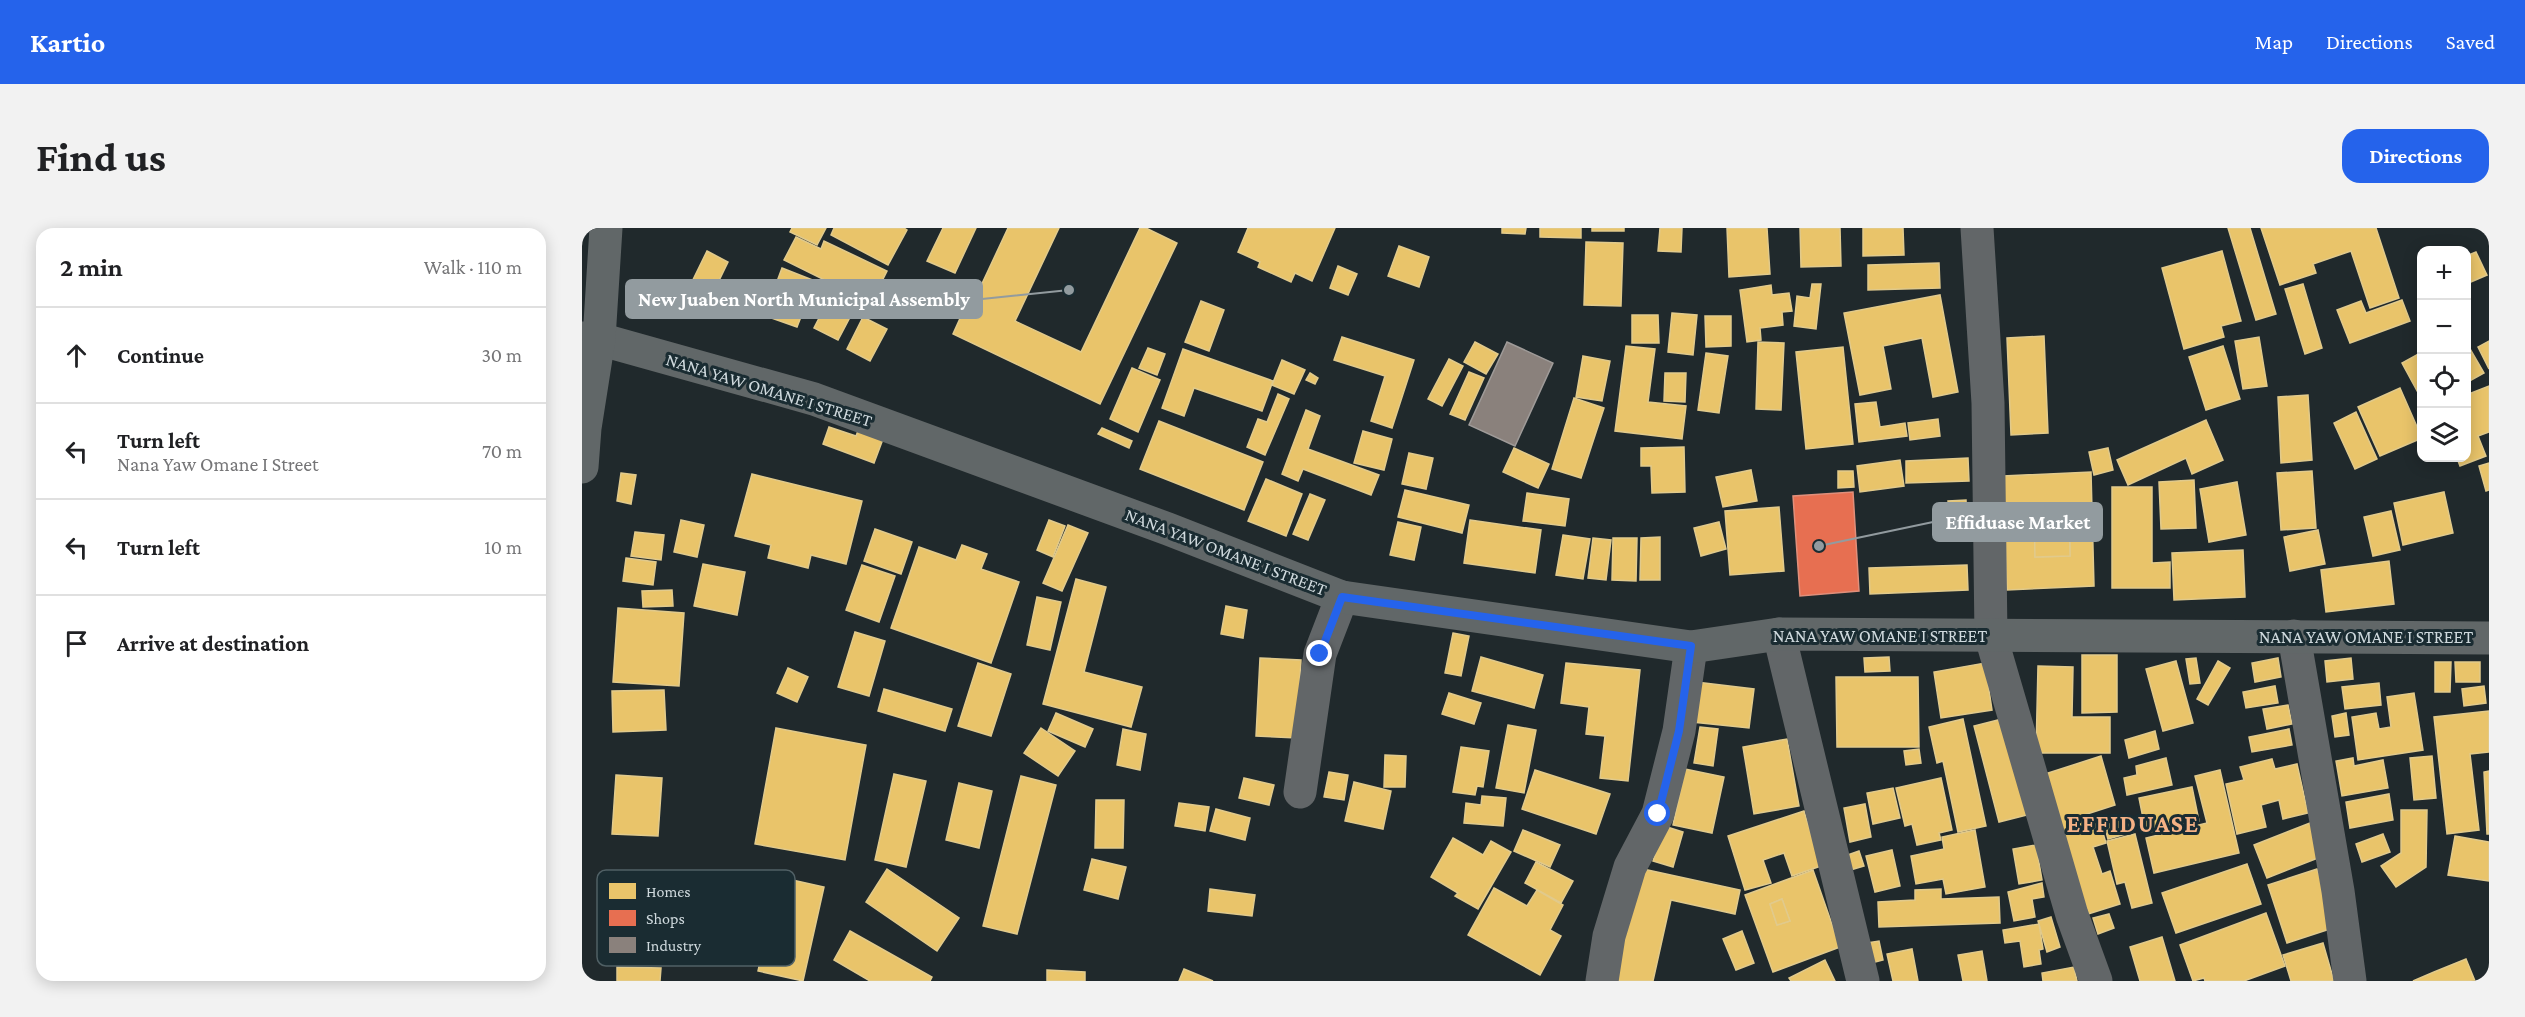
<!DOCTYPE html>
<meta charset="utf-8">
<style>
body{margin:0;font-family:"Crimson Pro",serif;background:#f2f2f2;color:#202124}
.controls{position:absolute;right:18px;top:18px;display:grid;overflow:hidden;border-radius:12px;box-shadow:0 3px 15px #0003}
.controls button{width:54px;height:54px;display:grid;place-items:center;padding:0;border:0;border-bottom:2px solid #e0e0e0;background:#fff;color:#202124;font:30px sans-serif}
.stop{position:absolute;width:18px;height:18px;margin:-14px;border:4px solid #2563eb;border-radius:50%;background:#fff}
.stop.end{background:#2563eb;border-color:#fff;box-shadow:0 2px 6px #0008}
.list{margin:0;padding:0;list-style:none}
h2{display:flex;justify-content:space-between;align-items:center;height:78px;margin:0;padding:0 24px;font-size:26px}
h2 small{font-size:20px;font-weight:400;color:#757577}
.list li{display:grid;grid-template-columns:39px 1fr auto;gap:18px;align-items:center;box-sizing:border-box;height:96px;padding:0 24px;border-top:2px solid #e0e0e0}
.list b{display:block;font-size:22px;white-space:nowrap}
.list p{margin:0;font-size:20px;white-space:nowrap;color:#757577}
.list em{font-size:20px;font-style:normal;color:#757577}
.icon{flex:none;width:33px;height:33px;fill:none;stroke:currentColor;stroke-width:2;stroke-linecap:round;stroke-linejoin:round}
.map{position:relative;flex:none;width:1907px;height:753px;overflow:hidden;border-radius:18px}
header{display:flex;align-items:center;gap:36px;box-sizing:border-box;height:84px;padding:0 30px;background:#2563eb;color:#fff}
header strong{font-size:28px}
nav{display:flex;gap:33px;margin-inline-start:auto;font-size:21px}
.intro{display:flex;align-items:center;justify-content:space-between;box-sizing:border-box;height:144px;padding:0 36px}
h1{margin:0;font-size:42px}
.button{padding:15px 27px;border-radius:18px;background:#2563eb;color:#fff;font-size:21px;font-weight:700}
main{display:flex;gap:36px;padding:0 36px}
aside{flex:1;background:#fff;border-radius:18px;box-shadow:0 3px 15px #0003}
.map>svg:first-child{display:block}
</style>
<header>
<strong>Kartio</strong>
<nav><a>Map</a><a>Directions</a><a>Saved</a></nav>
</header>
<div class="intro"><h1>Find us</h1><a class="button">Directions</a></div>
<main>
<aside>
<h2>2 min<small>Walk · 110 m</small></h2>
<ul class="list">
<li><svg class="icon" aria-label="ahead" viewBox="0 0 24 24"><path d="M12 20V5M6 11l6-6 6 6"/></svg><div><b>Continue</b></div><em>30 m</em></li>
<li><svg class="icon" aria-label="left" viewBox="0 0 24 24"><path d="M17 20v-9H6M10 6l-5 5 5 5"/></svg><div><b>Turn left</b><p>Nana Yaw Omane I Street</p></div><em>70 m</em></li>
<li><svg class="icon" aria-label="left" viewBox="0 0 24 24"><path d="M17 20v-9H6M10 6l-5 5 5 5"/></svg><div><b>Turn left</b></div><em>10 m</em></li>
<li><svg class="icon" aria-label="arrive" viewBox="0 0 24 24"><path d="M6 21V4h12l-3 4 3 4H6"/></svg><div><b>Arrive at destination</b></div></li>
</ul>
</aside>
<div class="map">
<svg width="1907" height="753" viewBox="0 0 1907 753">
<rect width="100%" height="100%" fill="#20292c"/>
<g fill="#e9c46a" stroke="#e1ca8c" stroke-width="1.5" fill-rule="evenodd">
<path d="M210,0H244L235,17L208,4Z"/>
<path d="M252,0H322L325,2L306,37L249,7Z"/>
<path d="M361,0H394L373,45L345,33Z"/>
<path d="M426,0H477L433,93L499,124L558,0H564L595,15L518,176L371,106L385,75L390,77Z"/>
<path d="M666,0H753L730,53L713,45L709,54L676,39L678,34L656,24Z"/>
<path d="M920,0H944L943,6L920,5Z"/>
<path d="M958,0H999V10L958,9Z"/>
<rect x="1010" y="0" width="32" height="3"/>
<path d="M1078,0H1100L1099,24L1076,23Z"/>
<path d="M1145,0H1185L1188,46L1147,49Z"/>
<path d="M1218,0H1258L1259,38L1219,39Z"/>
<path d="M1281,0H1321L1322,27L1281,28Z"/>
<path d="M1646,0H1668L1694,86L1674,92Z"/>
<path d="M1679,0H1794L1817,70L1788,80L1769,23L1731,36L1734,45L1698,57Z"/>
<path d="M214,9L239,21L242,13L305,43L289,75L202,32Z"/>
<path d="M1004,14L1041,15L1039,78L1002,77Z"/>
<path d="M817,18L847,29L837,59L806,48Z"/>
<path d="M125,23L146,34L128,71L107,60Z"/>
<path d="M1640,23L1659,93L1639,98L1642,109L1602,121L1580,40Z"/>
<path d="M1894,24L1905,47L1884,56V28Z"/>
<path d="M1357,35L1358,60L1286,62V37Z"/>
<path d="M756,38L775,46L766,67L748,60Z"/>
<path d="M200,40L233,53L215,99L164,81L172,60L190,67Z"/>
<path d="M1230,56H1239L1234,101L1212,98L1215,68L1228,70Z"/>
<path d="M1721,56L1740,120L1723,126L1703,61Z"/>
<path d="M1189,57L1190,67L1207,65L1210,83L1200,84L1201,97L1178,100L1179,112L1165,114L1158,62Z"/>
<path d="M252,61L276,74L256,112L232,100Z"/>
<path d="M1358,67L1376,164L1351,169L1340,110L1301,118L1309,161L1278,167L1262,85Z"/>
<path d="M1820,72L1828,93L1768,115L1755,82L1779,73L1784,85Z"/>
<path d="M619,73L642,82L627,123L603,114Z"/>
<path d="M1090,85L1115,87L1111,127L1086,124Z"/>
<path d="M1050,87H1076L1077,115H1050Z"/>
<path d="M1123,88H1149V118L1124,119Z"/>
<path d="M281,89L305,101L288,133L265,121Z"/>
<path d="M1462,108L1466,205L1429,207L1425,110Z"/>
<path d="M760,109L832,132L810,200L789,193L803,148L752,132Z"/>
<path d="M1677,109L1685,158L1661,161L1653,113Z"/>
<path d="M1907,113V141L1896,119Z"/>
<path d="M893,114L916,126L904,146L882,134Z"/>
<path d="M1176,114L1202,115L1199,182L1174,181Z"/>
<path d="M1884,114L1902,145L1884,155Z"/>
<path d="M1044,118L1073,121L1066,174L1104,178L1100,211L1033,203Z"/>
<path d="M1641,118L1658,171L1624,182L1607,129Z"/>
<path d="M1261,119L1271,216L1224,221L1214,124Z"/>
<path d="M566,120L583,126L575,147L557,140Z"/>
<path d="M601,121L691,153L680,183L612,160L602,188L580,180Z"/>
<path d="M1840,124V172L1820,135Z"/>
<path d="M1124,125L1146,128L1137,185L1116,182Z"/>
<path d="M1001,128L1028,133L1020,173L994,169Z"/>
<path d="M867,131L881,138L860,178L846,171Z"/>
<path d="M700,132L723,142L712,166L690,157Z"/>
<path d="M550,140L578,152L556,204L528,191Z"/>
<path d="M887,144L902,150L883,192L868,186Z"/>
<path d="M728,145L736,150L733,156L724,152Z"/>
<path d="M1083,145H1104L1103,174L1082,173Z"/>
<path d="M1907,158V204L1896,208L1904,228L1878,238L1875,230H1884V167Z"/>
<path d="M1818,160L1840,210L1798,228L1776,179Z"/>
<path d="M696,166L707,171L683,227L665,219L676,191L685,194Z"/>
<path d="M1726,167L1730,232L1699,235L1696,169Z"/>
<path d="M992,170L1022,180L999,250L970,241Z"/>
<path d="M1294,174L1298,199L1323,195L1325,208L1277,214L1273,176Z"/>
<path d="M724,182L738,188L726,221L797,247L789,267L721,241L716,253L700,246Z"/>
<path d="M1774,184L1795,231L1773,241L1752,195Z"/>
<path d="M1356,191L1358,208L1328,212L1326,195Z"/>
<path d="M1624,192L1641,232L1610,246L1604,230L1546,257L1535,232Z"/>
<path d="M577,193L681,234L662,282L558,241Z"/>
<path d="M247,199L274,208L276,203L301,211L292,235L241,216Z"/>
<path d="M520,200L550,213L547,220L516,206Z"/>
<path d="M781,203L810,211L802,242L772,235Z"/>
<path d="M1102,219L1103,264L1070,265L1069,238H1059V220Z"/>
<path d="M932,220L967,236L956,260L921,244Z"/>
<path d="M1526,220L1531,242L1512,247L1507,224Z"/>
<path d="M827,225L851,230L844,261L820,256Z"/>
<path d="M1386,230L1387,253L1324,255V233Z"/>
<path d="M1318,232L1322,258L1278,264L1275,238Z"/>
<path d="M1907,235V262L1904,263L1897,238Z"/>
<path d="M1169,242L1175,273L1141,279L1134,249Z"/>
<path d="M1256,243H1271L1272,259L1256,260Z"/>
<path d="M1730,243L1734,300L1699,302L1695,245Z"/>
<path d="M1509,244L1512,358L1425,362L1421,248ZM1487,276L1488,328L1453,329L1452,277Z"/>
<path d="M39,245L54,247L49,276L35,273Z"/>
<path d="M170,246L280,273L264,336L229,327L226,340L186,330L189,317L153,308Z"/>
<path d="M684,251L720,266L704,308L666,293Z"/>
<path d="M1612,252L1614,300L1579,301L1577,254Z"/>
<path d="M1655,254L1664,307L1627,314L1618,261Z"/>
<path d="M1530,259H1570V335L1588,334V360H1530Z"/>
<path d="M823,262L887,277L880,305L816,289Z"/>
<path d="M1862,264L1871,305L1821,317L1812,275Z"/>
<path d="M945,265L987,271L983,298L941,293Z"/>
<path d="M728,266L743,272L726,312L711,306Z"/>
<path d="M1384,272L1385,300L1368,301L1366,273Z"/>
<path d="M1487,276L1488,328L1453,329L1452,277Z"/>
<path d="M1197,279L1202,343L1148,347L1143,283Z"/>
<path d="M1809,283L1818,322L1791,328L1782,289Z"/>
<path d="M99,292L122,297L115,329L92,324Z"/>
<path d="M467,292L483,298L471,329L455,322Z"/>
<path d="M888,292L959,302L953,345L882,335Z"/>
<path d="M816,294L839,299L832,332L808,327Z"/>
<path d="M1137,294L1144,321L1119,328L1112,300Z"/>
<path d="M486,297L506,305L480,363L461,355Z"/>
<path d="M293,301L330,314L319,346L282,333Z"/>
<path d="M1736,302L1743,336L1708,343L1702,309Z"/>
<path d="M53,304L82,307L79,332L49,328Z"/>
<path d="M981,307L1008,311L1001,351L974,347Z"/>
<path d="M1078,309V352H1058L1059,310Z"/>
<path d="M1011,310L1029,312L1024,352L1006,350Z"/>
<path d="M1031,310H1055L1054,353L1030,352Z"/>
<path d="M380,317L405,326L399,341L437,354L409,435L309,400L337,319L374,332Z"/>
<path d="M1661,322L1663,369L1592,372L1590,325Z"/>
<path d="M44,330L74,334L71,357L41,353Z"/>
<path d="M1807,333L1812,376L1744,384L1739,342Z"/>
<path d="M121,336L163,344L155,387L112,378Z"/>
<path d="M280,337L313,348L297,394L264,382Z"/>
<path d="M1385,337L1386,362L1288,366L1287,340Z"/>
<path d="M494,351L524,359L502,444L560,459L549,499L461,476Z"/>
<path d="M90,362L91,378L61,379L60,363Z"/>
<path d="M455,369L479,374L468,422L445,417Z"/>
<path d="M644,378L665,382L661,410L639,406Z"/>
<path d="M36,380L102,385L97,458L31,454Z"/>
<path d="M273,404L303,413L287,468L256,459Z"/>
<path d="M871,405L887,408L879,448L863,445Z"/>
<path d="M1500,427H1535V484L1500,485Z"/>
<path d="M899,429L961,447L952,480L890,463Z"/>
<path d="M1307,429L1308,443L1283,444L1282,430Z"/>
<path d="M678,430L719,432L715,510L674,508Z"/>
<path d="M1614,430L1618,455L1608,456L1604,431Z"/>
<path d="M1696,430L1699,449L1673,454L1670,435Z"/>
<path d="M1769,430L1771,451L1745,454L1743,433Z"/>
<path d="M1594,433L1611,495L1581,503L1564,441Z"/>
<path d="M1636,433L1648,440L1626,477L1615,471Z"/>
<path d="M1853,434H1869L1868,464H1853Z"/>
<path d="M1873,434H1898V454H1874Z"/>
<path d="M396,435L429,446L409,508L376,498Z"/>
<path d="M984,435L1058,442L1046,553L1018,550L1023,508L1004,506L1007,479L979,475Z"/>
<path d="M1403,435L1410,482L1359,490L1352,444Z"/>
<path d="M1456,438L1491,439L1490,489H1528V525H1454Z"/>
<path d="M206,440L226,449L215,474L195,465Z"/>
<path d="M1254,449H1336L1337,519H1255Z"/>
<path d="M1114,454L1172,461L1167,500L1110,494Z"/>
<path d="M1797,455L1799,477L1763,481L1760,459Z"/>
<path d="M1693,458L1696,475L1664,480L1661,464Z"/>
<path d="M1902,458L1904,475L1882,478L1880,461Z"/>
<path d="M302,461L370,481L363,503L296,483Z"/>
<path d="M82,462L84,502L31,504L30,463Z"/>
<path d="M867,465L899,475L892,496L860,486Z"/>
<path d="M1832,465L1841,522L1776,532L1770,489L1794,485L1797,501L1809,499L1805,469Z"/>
<path d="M1706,477L1710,496L1685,501L1681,481Z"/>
<path d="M1907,483V524L1888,526L1897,602L1865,606L1852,489Z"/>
<path d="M474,485L511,501L503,519L466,503Z"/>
<path d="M1764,485L1767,507L1753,509L1750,488Z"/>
<path d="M1381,491L1404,598L1376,604L1361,533L1355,535L1347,499Z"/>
<path d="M1420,491L1445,587L1417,594L1392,498Z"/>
<path d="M926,497L954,502L942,565L914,560Z"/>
<path d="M1118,499L1136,501L1131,538L1112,535Z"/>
<path d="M194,500L284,517L263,632L173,616Z"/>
<path d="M459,500L493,523L476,548L442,525Z"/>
<path d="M541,501L564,506L558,542L535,537Z"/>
<path d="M1707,501L1710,517L1670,524L1667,509Z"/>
<path d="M1573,503L1577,521L1547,530L1543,512Z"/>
<path d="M1205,511L1217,578L1172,586L1161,519Z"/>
<path d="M879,519L907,523L901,559L895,558L893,567L871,564Z"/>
<path d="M1337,521L1339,535L1324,537L1322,523Z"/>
<path d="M803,527L824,528L823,559H802Z"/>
<path d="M1519,528L1533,577L1502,587L1505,596L1517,592L1524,615L1511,619L1520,646L1528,643L1538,676L1506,686L1463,546Z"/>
<path d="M1850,528L1854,570L1832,572L1828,530Z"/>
<path d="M1584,530L1590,557L1545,567L1542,550L1555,547L1554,538Z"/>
<path d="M1771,530L1772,538L1801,532L1806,560L1760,568L1754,533Z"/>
<path d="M1690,531L1693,541L1715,536L1726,585L1701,591L1697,572L1679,577L1684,599L1655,606L1644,556L1662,552L1658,539Z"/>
<path d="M1103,541L1142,549L1130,605L1091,597Z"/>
<path d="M953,542L1028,566L1014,606L940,581Z"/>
<path d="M1638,542L1657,625L1572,645L1564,610L1625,595L1613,548Z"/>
<path d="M1907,543V606H1905L1902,544Z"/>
<path d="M747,544L766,547L762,572L742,569Z"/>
<path d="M312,546L344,553L324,639L293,632Z"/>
<path d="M34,547L80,550L76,608L30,606Z"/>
<path d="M439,548L474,557L435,706L401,698Z"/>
<path d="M662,550L692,557L687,577L657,570Z"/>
<path d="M1359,550L1370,602L1357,605L1359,612L1335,617L1330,596L1323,598L1314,560Z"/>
<path d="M772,554L809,563L801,601L763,593Z"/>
<path d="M377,555L410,563L397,620L364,612Z"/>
<path d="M1610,559L1617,593L1564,605L1557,570Z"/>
<path d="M1311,560L1318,590L1291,596L1285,565Z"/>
<path d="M1807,566L1811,592L1768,600L1764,574Z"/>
<path d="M900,568L924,570L921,598L882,595L884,575L899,577Z"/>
<path d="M514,572H542L541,620H513Z"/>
<path d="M597,575L627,579L623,603L593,598Z"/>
<path d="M1283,576L1289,609L1268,614L1262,580Z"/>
<path d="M634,581L668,590L663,612L628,603Z"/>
<path d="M1819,582H1845L1844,639L1814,659L1799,638L1819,625Z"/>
<path d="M1222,583L1239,638L1210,648L1202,625L1181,632L1189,655L1163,662L1146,608Z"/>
<path d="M1548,589L1551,604L1526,611L1522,596Z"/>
<path d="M1728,595L1741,628L1685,650L1672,617Z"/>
<path d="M1082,598L1101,604L1091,639L1071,633Z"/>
<path d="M941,602L978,617L968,639L932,623Z"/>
<path d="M1393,602L1403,659L1364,666L1361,651L1334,656L1329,628L1362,621L1360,609Z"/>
<path d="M1553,606L1570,675L1550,680L1543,654L1535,656L1525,613Z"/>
<path d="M1801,606L1808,624L1780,634L1774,616Z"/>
<path d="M1873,608L1907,614V653L1866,647Z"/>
<path d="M871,610L901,627L909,613L929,624L896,681L873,668L876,665L849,649Z"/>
<path d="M1454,617L1460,652L1437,656L1431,621Z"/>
<path d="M1310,622L1318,658L1293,664L1284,628Z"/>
<path d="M1277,623L1282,638L1265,643L1260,629Z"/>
<path d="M510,631L544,639L536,671L502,662Z"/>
<path d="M954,634L991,653L979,675L943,655Z"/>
<path d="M1665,636L1679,676L1594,705L1580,665Z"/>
<path d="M1052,639L1158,662L1153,686L1089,672L1071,753H1027Z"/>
<path d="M305,641L377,690L355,723L284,674Z"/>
<path d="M1735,641L1754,699L1705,715L1686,657Z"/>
<path d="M1231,642L1258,719L1191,744L1163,667ZM1200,671L1208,693L1195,697L1188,676Z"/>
<path d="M197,649L242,659L221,753L176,743Z"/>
<path d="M1460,655L1462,669L1450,671L1453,689L1432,693L1426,664Z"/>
<path d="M912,660L945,678L955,662L981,677L968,702L979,708L958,747L886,707Z"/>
<path d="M628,661L673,667L670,688L626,683Z"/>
<path d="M1359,661V671L1417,669L1418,695L1297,699L1296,674L1333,672V662Z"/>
<path d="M1200,671L1208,693L1195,697L1188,676Z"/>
<path d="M1684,685L1703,738L1662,753H1623L1622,750L1611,753L1598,717Z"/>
<path d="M1527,686L1532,700L1516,706L1511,690Z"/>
<path d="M1469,689L1478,719L1465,724L1456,693Z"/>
<path d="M1457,696L1461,721L1457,722L1459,736L1442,739L1438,713L1423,715L1421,702Z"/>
<path d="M268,703L350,749L348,753H288L252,732Z"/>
<path d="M1160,703L1172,735L1154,742L1141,711Z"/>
<path d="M1580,709L1593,753H1558L1548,719Z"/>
<path d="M1297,713L1301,732L1289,735L1284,715Z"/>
<path d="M1741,715L1752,753H1709L1701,727Z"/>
<path d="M1330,721L1336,753H1311L1305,726Z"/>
<path d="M1400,723L1405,753H1381L1376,727Z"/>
<path d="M1884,731L1893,753H1831L1852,744Z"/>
<path d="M1243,732L1253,753H1209L1207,750Z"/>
<path d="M35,739L79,740L78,753H35Z"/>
<path d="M1492,739L1495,753H1461L1460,745Z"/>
<path d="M602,741L631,753H597Z"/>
<path d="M465,742L503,744V753H465Z"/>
</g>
<path fill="#e76f51" stroke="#e08f7b" stroke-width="1.5" d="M1271,264L1277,363L1218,368L1211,268Z"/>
<path fill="#8a817c" stroke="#9f9b99" stroke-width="1.5" d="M925,114L971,135L933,218L887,197Z"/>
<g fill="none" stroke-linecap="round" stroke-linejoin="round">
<g stroke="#626668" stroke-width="33">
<path d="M1395,0L1406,175L1409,409L1490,687L1514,753"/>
<path d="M1197,406L1281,753"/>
<path d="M1712,408L1756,663L1768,753"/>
<path d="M718,564L738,426L760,369"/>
<path d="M1020,753L1027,708L1048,639L1076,586L1097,503L1109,419"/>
</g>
<g stroke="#616768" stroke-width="33">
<path d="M0,110L17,111L232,171L586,301L760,369L1109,419L1197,406L1907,410"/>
<path d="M0,239L3,200L17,111L24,0"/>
</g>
</g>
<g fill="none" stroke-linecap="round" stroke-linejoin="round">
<path stroke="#2563eb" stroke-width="8" d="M738,426L760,369L1109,418L1097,503L1076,586"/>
</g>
<g text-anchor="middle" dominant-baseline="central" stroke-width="6" stroke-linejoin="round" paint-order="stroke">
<g font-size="18" fill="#cfd9dd" stroke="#1a2c32">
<text transform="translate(187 162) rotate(17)">NANA YAW OMANE I STREET</text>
<text transform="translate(644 324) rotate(21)">NANA YAW OMANE I STREET</text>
<text x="1298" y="408">NANA YAW OMANE I STREET</text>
<text x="1784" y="409">NANA YAW OMANE I STREET</text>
</g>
<g font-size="24" font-weight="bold" letter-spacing="1.5" fill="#f5b184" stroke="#1a2c32">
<text x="1551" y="595">EFFIDUASE</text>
</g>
</g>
<rect x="15" y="642" width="198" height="96" rx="9" fill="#1a2c32" stroke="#506065" stroke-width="1.5"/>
<rect x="27" y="655" width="27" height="16" fill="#e9c46a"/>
<rect x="27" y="682" width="27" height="16" fill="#e76f51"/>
<rect x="27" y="709" width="27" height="16" fill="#8a817c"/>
<g font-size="16" fill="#cfd9dd">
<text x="64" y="669">Homes</text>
<text x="64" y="696">Shops</text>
<text x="64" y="723">Industry</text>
</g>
<path fill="none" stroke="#929b9f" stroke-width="2" d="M487 62L400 71M1237 318L1351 294"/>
<g fill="#929b9f" stroke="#1a2c32" stroke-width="2">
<circle cx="487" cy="62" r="6"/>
<circle cx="1237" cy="318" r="6"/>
</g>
<g fill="#929b9f" stroke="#929b9f" stroke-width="2">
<rect x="44" y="52" width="356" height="38" rx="6"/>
<rect x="1351" y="275" width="169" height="38" rx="6"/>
</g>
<g font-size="20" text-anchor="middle" font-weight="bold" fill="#fff">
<text x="222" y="78">New Juaben North Municipal Assembly</text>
<text x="1436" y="301">Effiduase Market</text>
</g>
</svg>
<div class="controls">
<button>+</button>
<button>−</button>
<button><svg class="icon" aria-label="locate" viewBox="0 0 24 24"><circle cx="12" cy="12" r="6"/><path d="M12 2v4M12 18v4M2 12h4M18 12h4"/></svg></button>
<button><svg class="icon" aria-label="layers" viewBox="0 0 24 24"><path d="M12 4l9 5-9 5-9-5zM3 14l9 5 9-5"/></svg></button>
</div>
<div class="stop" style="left:1076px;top:586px"></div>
<div class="stop end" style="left:738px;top:426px"></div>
</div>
</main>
